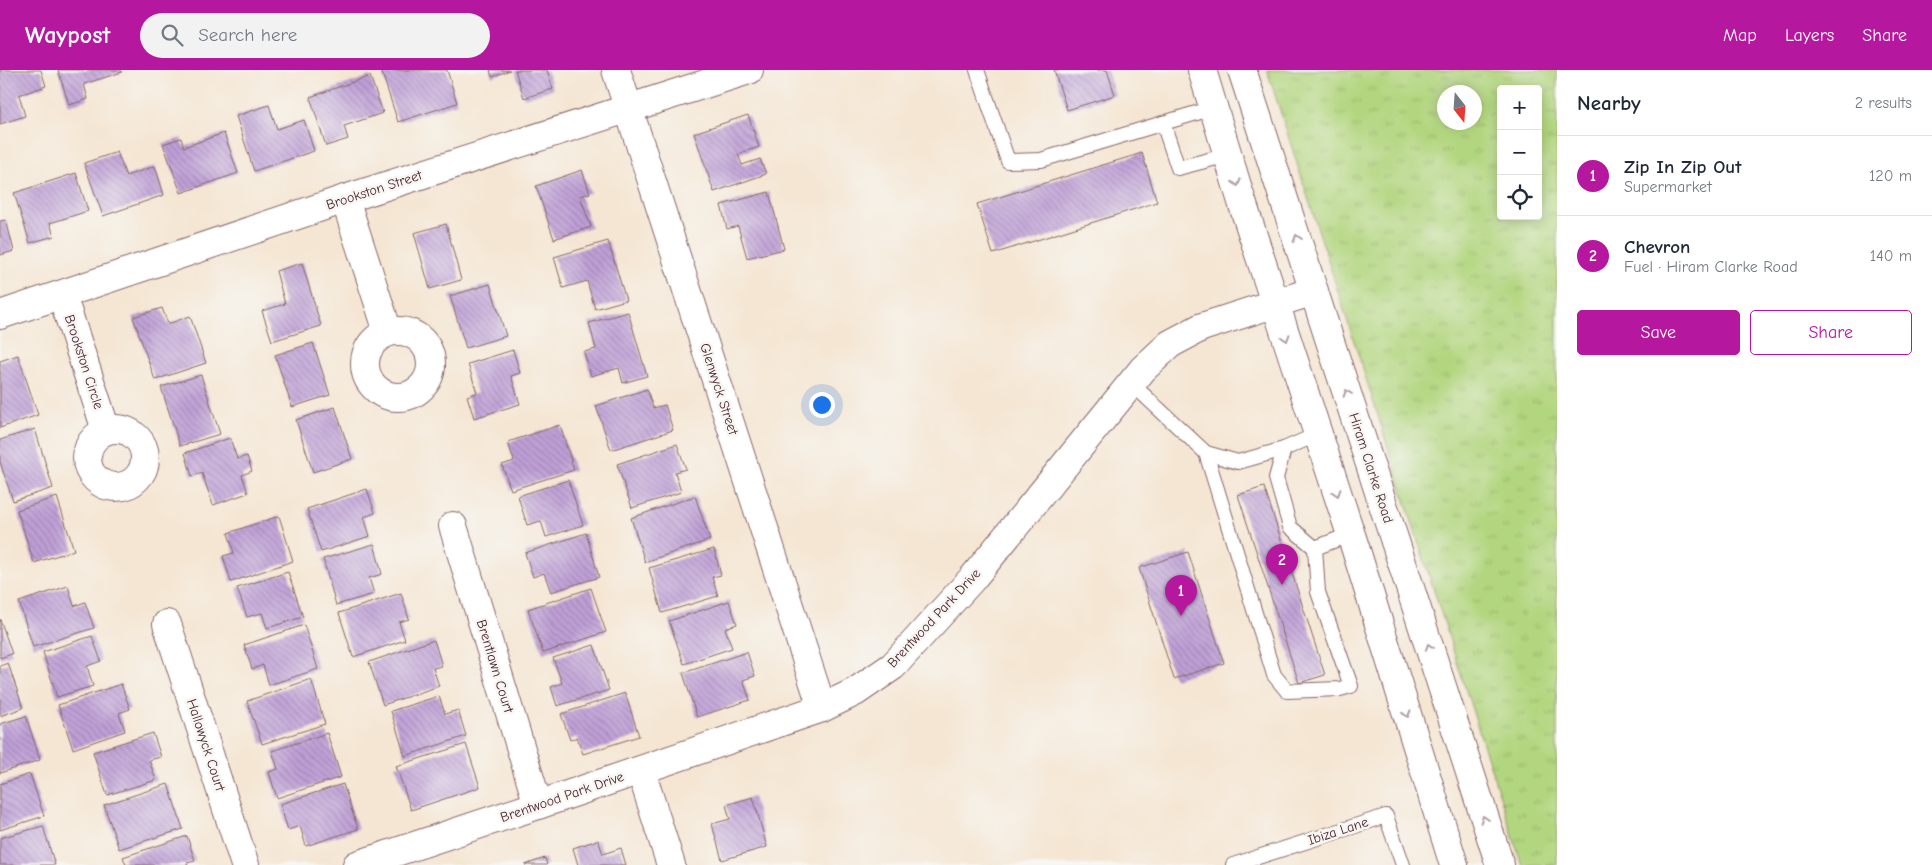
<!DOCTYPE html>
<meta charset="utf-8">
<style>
body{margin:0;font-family:"Comic Neue",sans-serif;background:#f2f2f3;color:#1f2937}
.controls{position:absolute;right:15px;top:15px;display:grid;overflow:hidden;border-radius:5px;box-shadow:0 2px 12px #0003}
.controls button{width:45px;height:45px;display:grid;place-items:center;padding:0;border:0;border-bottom:1px solid #e0e1e3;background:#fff;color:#1f2937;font:25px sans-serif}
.compass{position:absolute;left:1437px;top:15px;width:45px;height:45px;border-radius:50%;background:#fff;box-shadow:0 2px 12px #0003;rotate:163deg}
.you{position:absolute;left:821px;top:334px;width:18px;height:18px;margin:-12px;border:4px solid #fff;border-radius:50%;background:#1a73e8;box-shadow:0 0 0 8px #1a73e833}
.badge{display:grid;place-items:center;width:32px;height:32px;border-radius:50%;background:#b5179e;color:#fff;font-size:16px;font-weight:700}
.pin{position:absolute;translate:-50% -41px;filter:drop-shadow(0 1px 2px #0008)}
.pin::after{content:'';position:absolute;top:26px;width:18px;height:15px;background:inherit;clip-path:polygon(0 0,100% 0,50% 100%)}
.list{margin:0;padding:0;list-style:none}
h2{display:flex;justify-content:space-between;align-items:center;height:65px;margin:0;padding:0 20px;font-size:21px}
h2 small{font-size:16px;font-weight:400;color:#747a83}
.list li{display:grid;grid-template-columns:32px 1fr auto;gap:15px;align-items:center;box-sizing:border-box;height:80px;padding:0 20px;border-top:1px solid #e0e1e3}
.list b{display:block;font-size:19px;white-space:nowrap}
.list p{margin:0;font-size:16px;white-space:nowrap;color:#747a83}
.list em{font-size:16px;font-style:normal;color:#747a83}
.actions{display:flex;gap:10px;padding:15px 20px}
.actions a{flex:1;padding:11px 0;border:1px solid #b5179e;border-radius:5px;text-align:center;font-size:18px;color:#b5179e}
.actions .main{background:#b5179e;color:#fff}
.icon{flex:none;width:28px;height:28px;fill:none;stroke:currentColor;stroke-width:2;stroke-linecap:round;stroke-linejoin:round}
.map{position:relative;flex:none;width:1557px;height:795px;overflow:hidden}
header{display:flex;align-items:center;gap:30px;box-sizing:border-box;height:70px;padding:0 25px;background:#b5179e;color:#fff}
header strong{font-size:24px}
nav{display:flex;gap:28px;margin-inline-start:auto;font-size:18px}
.search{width:350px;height:45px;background:#f2f2f3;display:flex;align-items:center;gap:12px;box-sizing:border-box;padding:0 18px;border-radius:28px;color:#747a83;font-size:19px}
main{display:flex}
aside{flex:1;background:#fff}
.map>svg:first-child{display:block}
</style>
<header>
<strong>Waypost</strong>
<div class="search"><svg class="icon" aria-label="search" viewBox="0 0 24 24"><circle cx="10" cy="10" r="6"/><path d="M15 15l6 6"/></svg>Search here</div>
<nav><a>Map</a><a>Layers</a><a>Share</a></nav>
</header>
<main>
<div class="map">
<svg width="1557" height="795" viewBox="0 0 1557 795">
<defs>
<pattern id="grass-tufts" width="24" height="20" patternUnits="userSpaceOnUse" patternTransform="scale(1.25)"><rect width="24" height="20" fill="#b2d67f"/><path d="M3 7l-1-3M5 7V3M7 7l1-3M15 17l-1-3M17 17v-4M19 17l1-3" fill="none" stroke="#9bb76e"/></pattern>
<pattern id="building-back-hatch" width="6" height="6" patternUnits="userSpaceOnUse" patternTransform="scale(1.25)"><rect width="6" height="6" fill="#bfa0d7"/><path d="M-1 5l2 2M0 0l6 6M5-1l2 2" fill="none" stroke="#9d82af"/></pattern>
</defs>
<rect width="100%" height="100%" fill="#f6f6f2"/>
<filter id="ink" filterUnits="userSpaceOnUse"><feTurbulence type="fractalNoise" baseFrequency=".02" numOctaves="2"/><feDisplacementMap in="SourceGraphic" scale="10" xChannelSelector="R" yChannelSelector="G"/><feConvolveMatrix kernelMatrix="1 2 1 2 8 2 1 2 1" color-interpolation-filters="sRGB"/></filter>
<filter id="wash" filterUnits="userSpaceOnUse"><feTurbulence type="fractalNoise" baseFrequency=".0096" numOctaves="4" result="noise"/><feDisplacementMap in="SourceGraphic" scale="20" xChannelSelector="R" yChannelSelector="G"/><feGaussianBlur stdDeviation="1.12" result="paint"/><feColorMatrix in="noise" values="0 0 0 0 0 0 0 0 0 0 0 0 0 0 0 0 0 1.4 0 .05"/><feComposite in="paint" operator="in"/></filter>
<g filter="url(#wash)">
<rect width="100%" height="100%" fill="#f5e6d3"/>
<path fill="url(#grass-tufts)" stroke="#7e7a55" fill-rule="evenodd" d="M1267,0H1557V795H1522ZM1501,19H1538V146H1501ZM1444,22H1474V52H1444Z"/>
<g id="blocks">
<g fill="url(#building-back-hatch)">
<path d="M0,0H41L46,16L19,25L25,46L0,54Z"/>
<path d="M58,0H121L122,2L84,14L88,29L69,35Z"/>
<path d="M381,0H447L457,33L398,52Z"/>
<path d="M490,0H510L492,7Z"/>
<path d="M515,0H547L553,19L524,28Z"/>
<path d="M1054,0H1107L1115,25L1067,40Z"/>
<path d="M370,6L383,43L344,56L348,69L326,76L310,27Z"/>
<path d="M269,35L277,59L304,50L314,81L254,101L236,46Z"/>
<path d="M748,45L759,77L738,84L742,95L760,89L766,104L714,122L694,63Z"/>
<path d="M224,63L238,103L181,123L163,74L181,68L184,77Z"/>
<path d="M117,82L126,106L155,96L164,125L103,146L84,93Z"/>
<path d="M1142,83L1157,132L993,184L977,134Z"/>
<path d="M582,100L590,123L580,126L591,157L554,169L536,116Z"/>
<path d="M76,103L88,141L50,153L54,166L30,173L14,123Z"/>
<path d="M769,122L784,179L747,188L738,156L727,159L721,135Z"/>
<path d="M6,150L14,181L0,185V151Z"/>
<path d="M446,154L461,210L430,219L414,163Z"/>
<path d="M608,171L626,230L595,239L587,211L563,218L554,187Z"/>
<path d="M302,193L321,256L272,271L262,241L285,234L276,201Z"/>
<path d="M490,214L506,266L466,278L450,226Z"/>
<path d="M162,238L168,254L190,246L206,293L155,310L133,247Z"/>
<path d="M628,242L647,306L623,313L619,298L591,306L584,282L596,279L589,253Z"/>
<path d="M313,273L330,325L292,337L275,285Z"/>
<path d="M513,280L520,303L511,306L520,334L474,348L467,326L477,323L468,294Z"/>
<path d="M18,285L38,345L0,358V291Z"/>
<path d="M201,305L220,364L180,376L161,317Z"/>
<path d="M647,319L653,338L665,335L673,360L611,380L596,336Z"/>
<path d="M335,337L352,389L313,402L296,350Z"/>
<path d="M560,355L574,400L511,420L502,395L514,391L508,372Z"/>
<path d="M35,359L53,418L13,431L0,392V370Z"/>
<path d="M230,368L237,389L247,386L252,401L242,405L248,423L213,435L202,403L192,406L185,383Z"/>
<path d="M677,374L686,399L675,402L681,422L632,438L617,394Z"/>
<path d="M568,410L583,455L546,467L541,451L527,455L518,426Z"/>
<path d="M1264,417L1325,605L1299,613L1238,425Z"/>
<path d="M367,419L375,443L364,447L370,466L321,482L307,439Z"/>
<path d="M695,426L710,470L645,492L631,448Z"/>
<path d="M57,427L74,480L34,493L17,440Z"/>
<path d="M279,446L293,491L231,512L223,486L234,483L228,463Z"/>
<path d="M586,463L599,507L551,522L544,503L533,507L525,483Z"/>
<path d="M374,474L382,504L369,508L374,524L336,535L323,489Z"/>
<path d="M714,479L721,505L712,507L718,526L662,543L649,498Z"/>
<path d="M1188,482L1224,593L1174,609L1139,498Z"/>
<path d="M288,502L303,547L267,558L262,543L247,547L237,518Z"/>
<path d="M68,516L74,536L85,532L94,558L33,577L19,532Z"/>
<path d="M591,518L606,562L543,583L528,539Z"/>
<path d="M401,523L409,549L399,552L405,570L353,587L339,543Z"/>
<path d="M729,531L737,554L725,558L732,578L684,594L669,551Z"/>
<path d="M0,549L12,584L0,588Z"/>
<path d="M304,555L318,599L269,615L263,595L252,599L244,575Z"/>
<path d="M92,566L101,591L87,596L93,616L57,627L43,582Z"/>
<path d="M434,570L442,596L433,598L439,616L383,635L369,592Z"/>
<path d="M594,575L609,620L557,636L551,617L562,613L553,588Z"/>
<path d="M747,582L755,606L743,610L750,630L697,647L683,603Z"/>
<path d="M8,593L23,638L0,646V596Z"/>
<path d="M311,609L325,654L262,674L247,631Z"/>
<path d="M121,614L130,639L119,643L125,661L73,679L58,635Z"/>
<path d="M625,623L639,666L583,684L577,667L570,670L561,644Z"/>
<path d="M439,626L445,644L458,640L466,666L405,686L391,641Z"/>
<path d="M26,646L40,690L0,703V654Z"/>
<path d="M153,663L161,687L149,690L156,710L107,725L93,682Z"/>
<path d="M327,663L341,707L277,728L269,702L278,699L272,681Z"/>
<path d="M466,674L480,717L411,740L396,696Z"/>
<path d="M30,704L44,746L0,760V714Z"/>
<path d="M168,714L183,759L119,779L104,735Z"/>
<path d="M343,714L358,759L306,776L300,756L288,760L280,734Z"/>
<path d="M753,727L767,777L722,790L712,754L730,749L726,735Z"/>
<path d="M43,756L55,795H0V768Z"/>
<path d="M187,766L195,791L187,793L188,795H126L123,787Z"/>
<path d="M598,770L603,784L621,778L626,795H578L573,778Z"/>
<path d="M545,788L547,795H525Z"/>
</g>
</g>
</g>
<g filter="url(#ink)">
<use href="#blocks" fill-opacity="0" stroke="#866566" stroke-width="1"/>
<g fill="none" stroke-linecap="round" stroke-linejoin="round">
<g stroke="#866566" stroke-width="16">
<g id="lane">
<path d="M977,0L1008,91L1041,90L1213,38"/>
<path d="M1163,53L1178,98L1228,85"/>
<path d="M1131,313L1206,383L1274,605L1287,621L1340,619L1351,616L1318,522L1315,478"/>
<path d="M1318,364L1284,379L1276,408L1290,457L1315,478L1351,464"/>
<path d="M1206,383L1238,392L1284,379"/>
<path d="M1233,795L1386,746L1403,795"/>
</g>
</g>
<g stroke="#866566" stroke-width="30">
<g id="street">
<path d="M616,0L822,638"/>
<path d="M345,129L388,262"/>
<path d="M62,225L106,360"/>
<path d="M0,245L345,129L749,0"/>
<circle cx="398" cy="294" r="33"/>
<circle cx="116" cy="388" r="29"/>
<path d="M453,456L538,735"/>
<path d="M167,554L245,795"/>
<path d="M641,701L671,795"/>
<path d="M357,795L538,735L822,638L855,622L893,596L972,509L1143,299L1170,274L1202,257L1314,221"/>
</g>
</g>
<g stroke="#866566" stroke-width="30">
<g id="secondary">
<path d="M1202,0L1242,132L1355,477L1454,795"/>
<path d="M1242,0L1500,795"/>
</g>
</g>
<use href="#lane" stroke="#fff" stroke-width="14"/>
<use href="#street" stroke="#fff" stroke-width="28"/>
<use href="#secondary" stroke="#fff" stroke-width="28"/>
</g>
<defs><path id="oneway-chevron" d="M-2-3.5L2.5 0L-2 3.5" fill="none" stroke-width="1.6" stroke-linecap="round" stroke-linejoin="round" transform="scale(1.25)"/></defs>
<g stroke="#ae9aa0">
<use href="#oneway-chevron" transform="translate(1237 113) rotate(73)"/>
<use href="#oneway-chevron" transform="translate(1297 168) rotate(-108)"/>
<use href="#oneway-chevron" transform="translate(1286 268) rotate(72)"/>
<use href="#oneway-chevron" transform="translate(1347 323) rotate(-108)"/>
<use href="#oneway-chevron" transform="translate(1337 423) rotate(72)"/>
<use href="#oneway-chevron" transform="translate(1429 577) rotate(-108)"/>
<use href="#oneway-chevron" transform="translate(1407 644) rotate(73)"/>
<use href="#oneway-chevron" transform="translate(1484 749) rotate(-108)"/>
</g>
</g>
<g text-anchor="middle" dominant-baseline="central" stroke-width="5" stroke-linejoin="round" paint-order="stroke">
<g font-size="14" fill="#4a1f2b" stroke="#f6f6f2">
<text transform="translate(374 120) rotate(-18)">Brookston Street</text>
<text transform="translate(84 292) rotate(72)">Brookston Circle</text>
<text transform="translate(719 319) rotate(72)">Glenwyck Street</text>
<text transform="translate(1371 398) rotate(72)">Hiram Clarke Road</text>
<text transform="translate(934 548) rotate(-47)">Brentwood Park Drive</text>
<text transform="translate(495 596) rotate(73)">Brentlawn Court</text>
<text transform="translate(206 675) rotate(72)">Hallowyck Court</text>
<text transform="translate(562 727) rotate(-19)">Brentwood Park Drive</text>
<text transform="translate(1338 761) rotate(-18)">Ibiza Lane</text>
</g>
</g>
</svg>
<div class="controls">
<button>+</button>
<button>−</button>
<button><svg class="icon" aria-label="locate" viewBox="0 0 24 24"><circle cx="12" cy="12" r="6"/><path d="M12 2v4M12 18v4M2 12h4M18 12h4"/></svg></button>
</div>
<svg class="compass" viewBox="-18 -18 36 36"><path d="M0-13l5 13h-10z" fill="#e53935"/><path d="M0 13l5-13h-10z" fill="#747a83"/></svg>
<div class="you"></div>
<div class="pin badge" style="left:1181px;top:546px">1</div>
<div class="pin badge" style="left:1282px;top:515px">2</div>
</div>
<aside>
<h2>Nearby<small>2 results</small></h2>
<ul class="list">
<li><span class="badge">1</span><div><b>Zip In Zip Out</b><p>Supermarket</p></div><em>120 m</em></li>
<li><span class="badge">2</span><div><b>Chevron</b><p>Fuel · Hiram Clarke Road</p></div><em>140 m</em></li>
</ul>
<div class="actions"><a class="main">Save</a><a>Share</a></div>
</aside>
</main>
